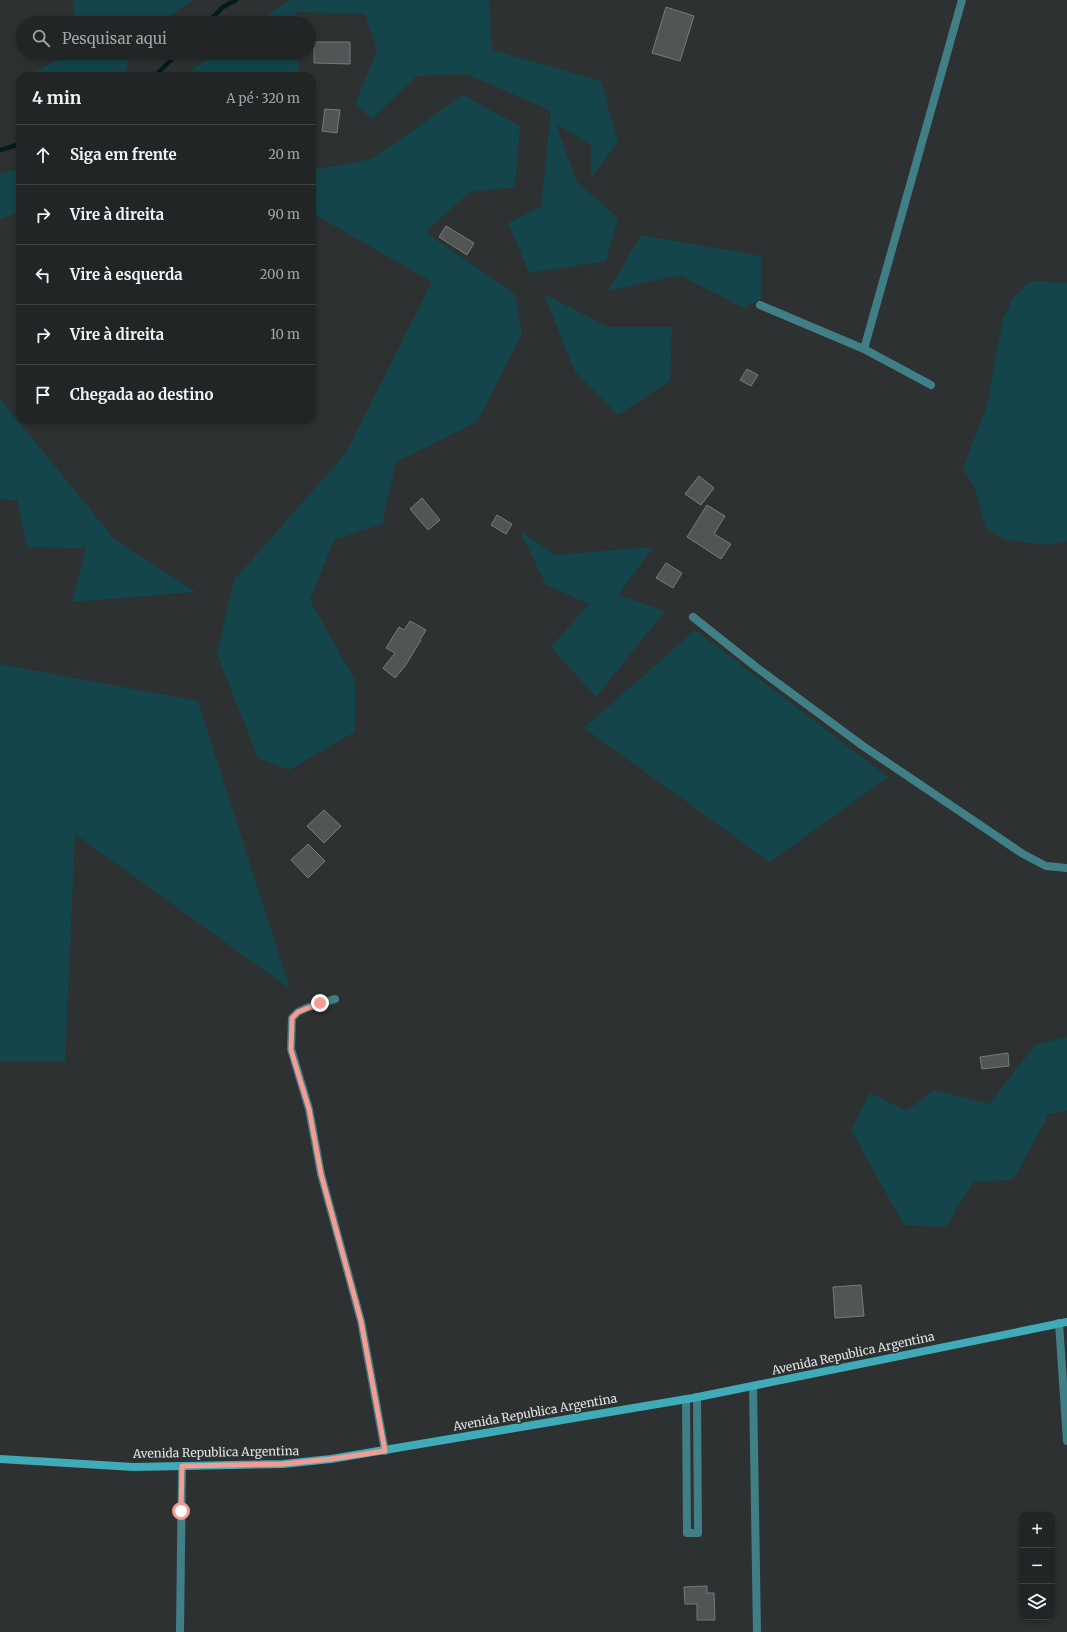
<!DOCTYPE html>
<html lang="pt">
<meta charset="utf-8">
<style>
body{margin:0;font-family:Merriweather,serif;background:#2e3132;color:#f1f3f6}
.controls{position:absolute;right:12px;bottom:12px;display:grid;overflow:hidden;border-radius:8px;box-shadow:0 2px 6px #0003}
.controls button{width:36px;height:36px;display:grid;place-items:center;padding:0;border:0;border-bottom:1px solid #3f4243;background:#222526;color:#f1f3f6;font:20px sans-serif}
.stop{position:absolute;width:12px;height:12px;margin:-9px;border:3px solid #f59c92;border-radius:50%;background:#fff}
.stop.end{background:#f59c92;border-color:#fff;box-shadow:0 1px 4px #0008}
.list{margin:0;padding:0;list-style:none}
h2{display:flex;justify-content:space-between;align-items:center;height:52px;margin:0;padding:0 16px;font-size:17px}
h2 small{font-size:13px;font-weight:400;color:#a2a5a7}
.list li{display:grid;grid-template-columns:26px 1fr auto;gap:12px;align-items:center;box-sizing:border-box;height:60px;padding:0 16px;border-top:1px solid #3f4243}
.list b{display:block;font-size:15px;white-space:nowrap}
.list em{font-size:13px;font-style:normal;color:#a2a5a7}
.icon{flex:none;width:22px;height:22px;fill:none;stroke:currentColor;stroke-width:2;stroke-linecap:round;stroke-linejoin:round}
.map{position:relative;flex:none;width:1067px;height:1632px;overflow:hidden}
.search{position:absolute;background:#222526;box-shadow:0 2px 6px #0003;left:16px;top:16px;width:300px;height:44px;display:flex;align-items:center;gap:10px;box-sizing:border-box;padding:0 14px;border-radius:22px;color:#a2a5a7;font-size:15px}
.panel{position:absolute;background:#222526;box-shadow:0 2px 6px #0003;left:16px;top:72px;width:300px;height:352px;border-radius:12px}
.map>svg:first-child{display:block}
</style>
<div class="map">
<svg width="1067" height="1632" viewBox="0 0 1067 1632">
<rect width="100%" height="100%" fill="#2d3132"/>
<g fill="#13454b">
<path d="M73,0H193L160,23H75Z"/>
<path d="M289,0H489L492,50L601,81L618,142L591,178V145L556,124L577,182L618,218L606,261L529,273L508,223L541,206L551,111L467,74L417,76L372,119L355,104L377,50L365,14L296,12L297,23H257Z"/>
<path d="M71,53H132L123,76H27Z"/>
<path d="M215,53H298L300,76H196L186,74Z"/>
<path d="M463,95L520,126L515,187L470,192L425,232L515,294L522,334L477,422L396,462L382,524L334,540L310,600L355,680V732L289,770L258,758L217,654L234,580L346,453L432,282L312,213V170L372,159Z"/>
<path d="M20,168V210L0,220V174Z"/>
<path d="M641,235L761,256V299L744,308L679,275L608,291Z"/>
<path d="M1030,281L1067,283V541L1048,545L1005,540L986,528L975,488L963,469L987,405L1003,319L1013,298Z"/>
<path d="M544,294L608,327H672L670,381L618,415L575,372Z"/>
<path d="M0,399L115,540L196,592L72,602L86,548L27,547L17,500L0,499Z"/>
<path d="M520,531L556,555L653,547L618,595L665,611L596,697L551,647L589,604L546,585Z"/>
<path d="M695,630L888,777L770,862L584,728Z"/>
<path d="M0,664L198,701L290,989L75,834L65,1062H0Z"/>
<path d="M1067,1037V1111L1049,1114L1013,1180L973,1182L946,1227L904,1225L851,1130L870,1093L906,1111L934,1090L989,1104L1035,1045Z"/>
</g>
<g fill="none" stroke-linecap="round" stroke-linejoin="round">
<g stroke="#011b1f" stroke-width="4.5">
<path d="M207,23L223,7L236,0"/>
<path d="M155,76L178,53"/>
<path d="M0,150L20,144"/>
</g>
</g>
<g fill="#515556" stroke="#777b7c">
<path d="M666,7L694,16L680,61L652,53Z"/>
<path d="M314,42H350V64L314,63Z"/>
<path d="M325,109L340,110L337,133L322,131Z"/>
<path d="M446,226L474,243L467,255L439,237Z"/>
<path d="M747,369L758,375L751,386L740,380Z"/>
<path d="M699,476L714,488L701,505L685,494Z"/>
<path d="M422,498L440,520L428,530L410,509Z"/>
<path d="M707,505L725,516L714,534L731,544L721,559L687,537Z"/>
<path d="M497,515L512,524L506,534L491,525Z"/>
<path d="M666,563L682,573L673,588L656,578Z"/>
<path d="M410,621L426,630L420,640H421L405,666L395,678L383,668L395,653L386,648L399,627L404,630Z"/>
<path d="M324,810L341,826L324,843L307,826Z"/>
<path d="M308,844L325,861L308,878L291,860Z"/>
<path d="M1008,1053L1009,1066L982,1069L980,1057Z"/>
<path d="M861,1285L864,1316L835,1318L833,1287Z"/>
<path d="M707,1586V1593H714L715,1620H697V1604H685L684,1587Z"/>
</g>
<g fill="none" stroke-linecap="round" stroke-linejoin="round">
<g stroke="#417f87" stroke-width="8">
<path d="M760,305L864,349L931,385"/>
<path d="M864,349L962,0"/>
<path d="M693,617L756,667L863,746L1023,854L1046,866L1067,868"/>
<path d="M335,999L306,1008L298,1012L292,1018L291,1049L309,1109L321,1174L361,1321L385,1451"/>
<path d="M1059,1323L1067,1441"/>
<path d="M753,1386L757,1632"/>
<path d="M686,1399L687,1533H698L697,1397"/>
<path d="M180,1632L182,1466"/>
</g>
<path stroke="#3fabb9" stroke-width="8" d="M0,1459L134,1467L283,1464L331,1459L693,1398L1067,1322"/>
</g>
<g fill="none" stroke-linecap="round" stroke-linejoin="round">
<path stroke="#f59c92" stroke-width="5" d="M181,1511L182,1466L283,1464L331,1459L385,1451L361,1321L321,1174L309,1109L291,1050L292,1018L298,1012L320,1003"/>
</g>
<g text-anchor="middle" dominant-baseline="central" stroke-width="3" stroke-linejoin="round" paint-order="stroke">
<g font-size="12" fill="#e0e2e3" stroke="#2d3132">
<text transform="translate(853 1353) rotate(-12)">Avenida Republica Argentina</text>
<text transform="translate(535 1412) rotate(-10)">Avenida Republica Argentina</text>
<text transform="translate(216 1452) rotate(-1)">Avenida Republica Argentina</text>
</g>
</g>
</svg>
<div class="controls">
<button>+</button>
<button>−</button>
<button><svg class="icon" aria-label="layers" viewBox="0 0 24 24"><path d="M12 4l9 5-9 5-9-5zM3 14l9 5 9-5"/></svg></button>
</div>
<div class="stop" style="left:181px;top:1511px"></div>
<div class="stop end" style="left:320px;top:1003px"></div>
<div class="search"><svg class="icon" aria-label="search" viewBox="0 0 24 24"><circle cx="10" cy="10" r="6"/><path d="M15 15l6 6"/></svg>Pesquisar aqui</div>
<section class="panel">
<h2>4 min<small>A pé · 320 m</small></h2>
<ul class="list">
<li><svg class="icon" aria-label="ahead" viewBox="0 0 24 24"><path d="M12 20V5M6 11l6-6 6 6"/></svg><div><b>Siga em frente</b></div><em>20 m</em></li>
<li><svg class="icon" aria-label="right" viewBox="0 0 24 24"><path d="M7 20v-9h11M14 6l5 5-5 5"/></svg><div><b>Vire à direita</b></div><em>90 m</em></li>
<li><svg class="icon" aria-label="left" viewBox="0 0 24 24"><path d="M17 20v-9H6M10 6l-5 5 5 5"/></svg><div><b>Vire à esquerda</b></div><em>200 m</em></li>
<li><svg class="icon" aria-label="right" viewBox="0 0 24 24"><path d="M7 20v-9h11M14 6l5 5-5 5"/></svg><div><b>Vire à direita</b></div><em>10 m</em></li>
<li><svg class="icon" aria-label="arrive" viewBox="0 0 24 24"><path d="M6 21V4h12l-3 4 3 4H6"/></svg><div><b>Chegada ao destino</b></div></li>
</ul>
</section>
</div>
